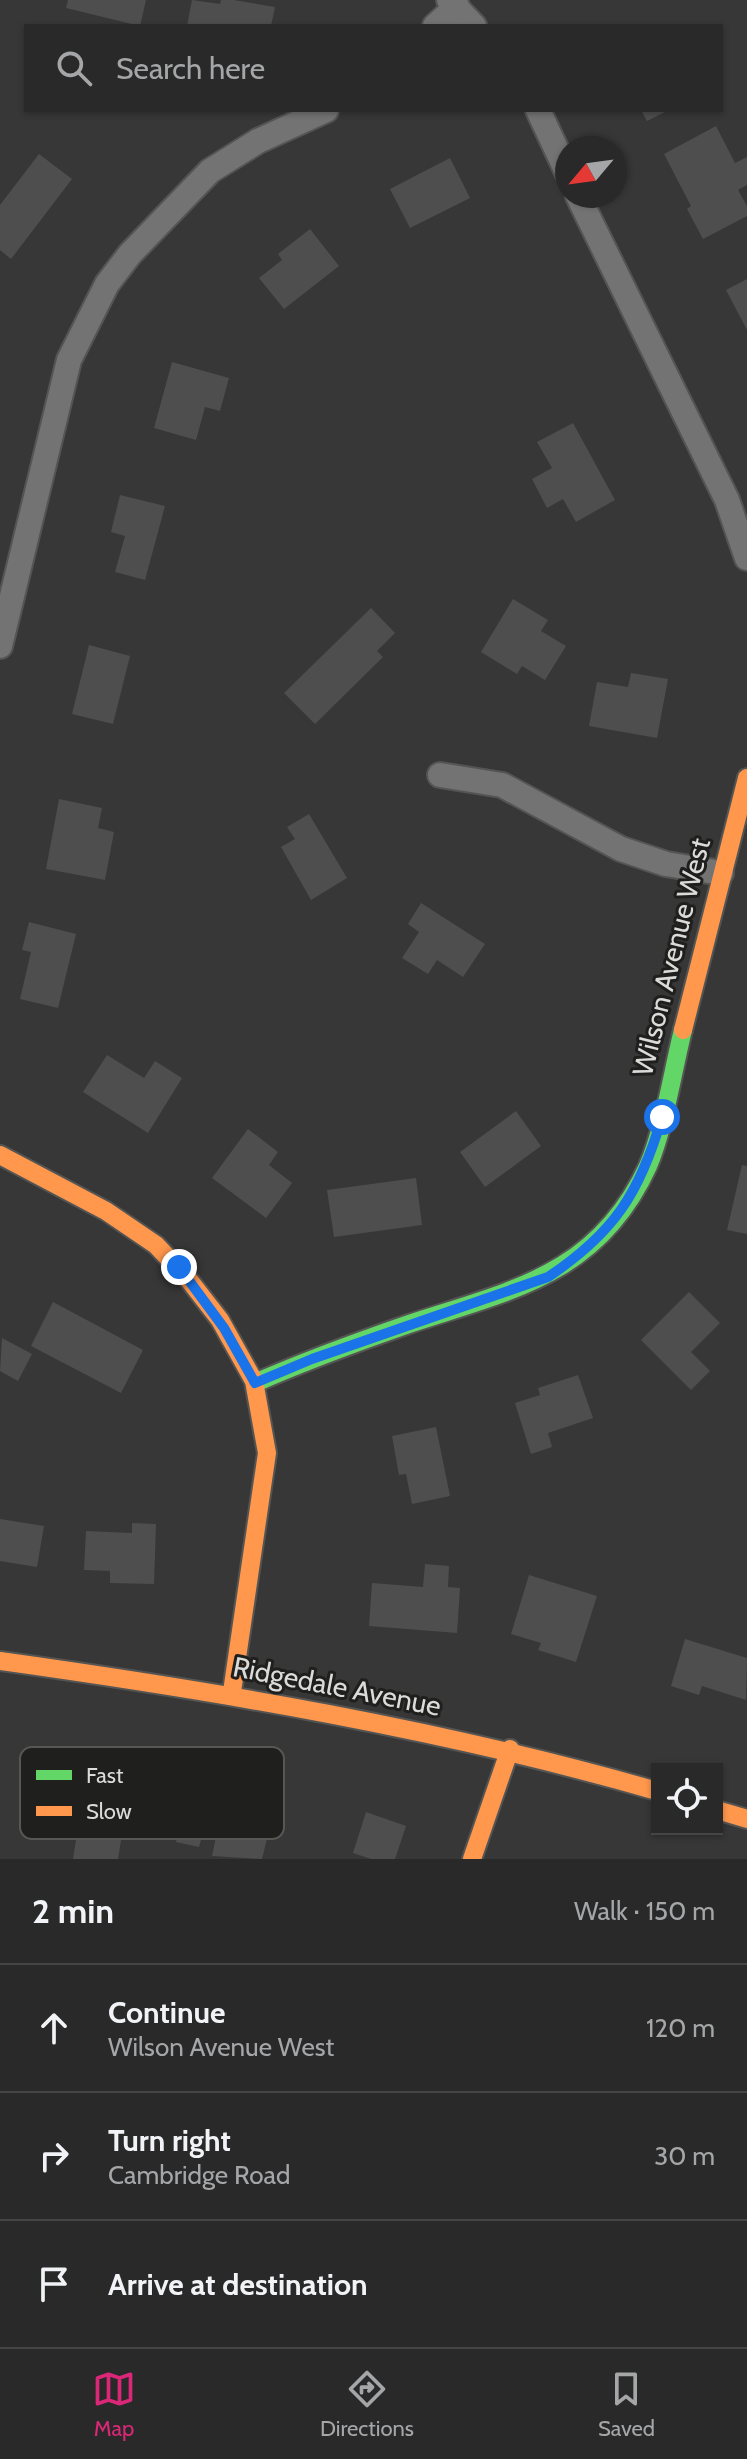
<!DOCTYPE html>
<meta charset="utf-8">
<style>
body{margin:0;font-family:Cabin,sans-serif;background:#353535;color:#f1f3f6}
.controls{position:absolute;right:24px;bottom:24px;display:grid;overflow:hidden;border-radius:0px;box-shadow:0 2px 6px #0004}
.controls button{width:72px;height:72px;display:grid;place-items:center;padding:0;border:0;border-bottom:2px solid #454546;background:#292929;color:#f1f3f6;font:40px sans-serif}
.compass{position:absolute;left:555px;top:136px;width:72px;height:72px;border-radius:50%;background:#292929;box-shadow:0 2px 6px #0004;rotate:241deg}
.stop{position:absolute;width:24px;height:24px;margin:-18px;border:6px solid #1a73e8;border-radius:50%;background:#fff}
.stop.end{background:#1a73e8;border-color:#fff;box-shadow:0 2px 8px #0008}
.list{margin:0;padding:0;list-style:none}
h2{display:flex;justify-content:space-between;align-items:center;height:104px;margin:0;padding:0 32px;font-size:34px}
h2 small{font-size:26px;font-weight:400;color:#a5a6a8}
.list li{display:grid;grid-template-columns:52px 1fr auto;gap:24px;align-items:center;box-sizing:border-box;height:128px;padding:0 32px;border-top:2px solid #454546}
.list b{display:block;font-size:30px;white-space:nowrap}
.list p{margin:0;font-size:26px;white-space:nowrap;color:#a5a6a8}
.list em{font-size:26px;font-style:normal;color:#a5a6a8}
.icon{flex:none;width:44px;height:44px;fill:none;stroke:currentColor;stroke-width:2;stroke-linecap:round;stroke-linejoin:round}
.map{position:relative;flex:none;width:747px;height:1859px;overflow:hidden}
.search{position:absolute;background:#292929;box-shadow:0 2px 6px #0004;left:24px;right:24px;top:24px;height:88px;display:flex;align-items:center;gap:20px;box-sizing:border-box;padding:0 28px;border-radius:0px;color:#a5a6a8;font-size:30px}
.sheet{height:488px;background:#292929}
nav{display:flex;justify-content:space-around;align-items:center;box-sizing:border-box;height:112px;border-top:2px solid #454546;background:#292929;font-size:22px;color:#a5a6a8}
nav a{display:grid;justify-items:center;gap:4px}
nav .on{color:#db2777}
.map>svg:first-child{display:block}
</style>
<div class="map">
<svg width="747" height="1859" viewBox="0 0 747 1859">
<rect width="100%" height="100%" fill="#373737"/>
<g fill="#4d4e4d">
<path d="M68,0H146L140,26L66,8Z"/>
<path d="M192,0L220,4L221,0H234L275,7L271,26H187Z"/>
<path d="M641,110H669L647,121Z"/>
<path d="M716,126L735,163L747,157V185L738,190L747,206V216L703,239L687,209L691,206L664,154Z"/>
<path d="M39,154L72,179L11,259L0,250V205Z"/>
<path d="M450,158L470,198L410,228L390,189Z"/>
<path d="M310,229L339,266L284,309L259,278L282,260L278,254Z"/>
<path d="M747,279V330L726,290Z"/>
<path d="M172,362L229,378L220,411L205,407L196,440L154,428Z"/>
<path d="M573,423L615,500L576,522L563,499L547,508L532,479L552,468L537,442Z"/>
<path d="M120,495L165,506L145,580L115,572L125,536L111,532Z"/>
<path d="M513,599L548,620L541,631L566,646L545,680L522,666L517,674L481,652Z"/>
<path d="M371,608L395,633L377,651L383,657L315,724L284,693Z"/>
<path d="M89,645L130,656L113,724L72,714Z"/>
<path d="M631,673L668,679L657,738L589,726L597,682L628,687Z"/>
<path d="M59,799L102,808L98,828L114,832L105,880L46,869Z"/>
<path d="M309,814L347,878L311,900L281,847L295,839L287,827Z"/>
<path d="M421,903L485,944L463,977L437,960L428,974L402,958L419,932L408,924Z"/>
<path d="M29,922L76,934L58,1008L20,999L31,952L22,950Z"/>
<path d="M107,1055L144,1078L155,1061L182,1078L148,1133L83,1092Z"/>
<path d="M516,1111L541,1146L485,1187L460,1152Z"/>
<path d="M248,1129L278,1152L269,1165L292,1183L266,1218L212,1178Z"/>
<path d="M742,1165L747,1166V1234L727,1230Z"/>
<path d="M416,1178L422,1225L334,1237L327,1190Z"/>
<path d="M689,1292L720,1323L691,1352L710,1371L691,1390L641,1340Z"/>
<path d="M53,1302L143,1350L121,1393L31,1346Z"/>
<path d="M2,1338L32,1354L18,1381L0,1371Z"/>
<path d="M578,1375L593,1418L548,1433L552,1447L531,1454L515,1403L540,1395L538,1388Z"/>
<path d="M436,1427L450,1496L412,1504L406,1474L399,1475L392,1436Z"/>
<path d="M0,1519L44,1526L37,1567L0,1561Z"/>
<path d="M132,1523L156,1524L154,1584L110,1583V1571L84,1570L86,1531L132,1533Z"/>
<path d="M425,1564L449,1566L448,1587L460,1588L457,1633L369,1626L372,1583L423,1587Z"/>
<path d="M529,1575L597,1596L576,1662L538,1650L541,1643L511,1634Z"/>
<path d="M685,1639L747,1658L746,1700L702,1686L699,1695L671,1686Z"/>
<path d="M87,1772L131,1779L118,1859H73Z"/>
<path d="M188,1790L274,1810L262,1859L212,1856L217,1832L204,1829L199,1847L176,1842Z"/>
<path d="M366,1812L406,1826L395,1859H371L353,1853Z"/>
</g>
<g fill="none" stroke-linecap="round" stroke-linejoin="round">
<g stroke="#545553" stroke-width="28">
<g id="street">
<path d="M449,0L474,26"/>
<path d="M435,26L457,6"/>
<path d="M538,110L567,172"/>
<path d="M578,196L727,500L747,558"/>
<path d="M0,646L69,360L107,284L130,254L210,171L258,141L326,110"/>
<path d="M440,775L502,785L621,849L666,864L721,873"/>
</g>
</g>
<g stroke="#545553" stroke-width="22">
<path id="fast" d="M255,1383C305,1361 357,1342 409,1324C512,1290 598,1275 648,1166C664,1129 673,1070 683,1030"/>
</g>
<g stroke="#545553" stroke-width="22">
<g id="slow">
<path d="M683,1030L747,778"/>
<path d="M0,1155L106,1211L156,1245L189,1280L220,1320L254,1381L267,1453L232,1692"/>
<path d="M0,1661C222,1692 441,1729 657,1791"/>
<path d="M717,1810L747,1819"/>
<path d="M472,1859L510,1749"/>
</g>
</g>
<use href="#street" stroke="#727372" stroke-width="24"/>
<use href="#fast" stroke="#63d668" stroke-width="18"/>
<use href="#slow" stroke="#ff974d" stroke-width="18"/>
</g>
<g fill="none" stroke-linecap="round" stroke-linejoin="round">
<path stroke="#1a73e8" stroke-width="10" d="M179,1267L224,1328L255,1383L312,1359L548,1277C614,1233 640,1193 662,1117"/>
</g>
<g text-anchor="middle" dominant-baseline="central" stroke-width="6" stroke-linejoin="round" paint-order="stroke">
<g font-size="28" fill="#dbdcda" stroke="#1f1f1e">
<text transform="translate(671 957) rotate(-76)">Wilson Avenue West</text>
<text transform="translate(337 1686) rotate(11)">Ridgedale Avenue</text>
</g>
</g>
<rect x="20" y="1747" width="264" height="92" rx="12" fill="#1f1f1e" stroke="#575856" stroke-width="2"/>
<rect x="36" y="1770" width="36" height="10" fill="#63d668"/>
<rect x="36" y="1806" width="36" height="10" fill="#ff974d"/>
<g font-size="22" fill="#dbdcda">
<text x="86" y="1783">Fast</text>
<text x="86" y="1819">Slow</text>
</g>
</svg>
<div class="controls">
<button><svg class="icon" aria-label="locate" viewBox="0 0 24 24"><circle cx="12" cy="12" r="6"/><path d="M12 2v4M12 18v4M2 12h4M18 12h4"/></svg></button>
</div>
<svg class="compass" viewBox="-18 -18 36 36"><path d="M0-13l5 13h-10z" fill="#e53935"/><path d="M0 13l5-13h-10z" fill="#a5a6a8"/></svg>
<div class="stop" style="left:662px;top:1117px"></div>
<div class="stop end" style="left:179px;top:1267px"></div>
<div class="search"><svg class="icon" aria-label="search" viewBox="0 0 24 24"><circle cx="10" cy="10" r="6"/><path d="M15 15l6 6"/></svg>Search here</div>
</div>
<section class="sheet">
<h2>2 min<small>Walk · 150 m</small></h2>
<ul class="list">
<li><svg class="icon" aria-label="ahead" viewBox="0 0 24 24"><path d="M12 20V5M6 11l6-6 6 6"/></svg><div><b>Continue</b><p>Wilson Avenue West</p></div><em>120 m</em></li>
<li><svg class="icon" aria-label="right" viewBox="0 0 24 24"><path d="M7 20v-9h11M14 6l5 5-5 5"/></svg><div><b>Turn right</b><p>Cambridge Road</p></div><em>30 m</em></li>
<li><svg class="icon" aria-label="arrive" viewBox="0 0 24 24"><path d="M6 21V4h12l-3 4 3 4H6"/></svg><div><b>Arrive at destination</b></div></li>
</ul>
</section>
<nav>
<a class="on"><svg class="icon" aria-label="map" viewBox="0 0 24 24"><path d="M3 6l6-2 6 2 6-2v14l-6 2-6-2-6 2zM9 4v14M15 6v14"/></svg>Map</a>
<a><svg class="icon" aria-label="directions" viewBox="0 0 24 24"><path d="M12 3l9 9-9 9-9-9zM9 14v-3h6M13 9l2 2-2 2"/></svg>Directions</a>
<a><svg class="icon" aria-label="saved" viewBox="0 0 24 24"><path d="M7 4h10v16l-5-4-5 4z"/></svg>Saved</a>
</nav>
